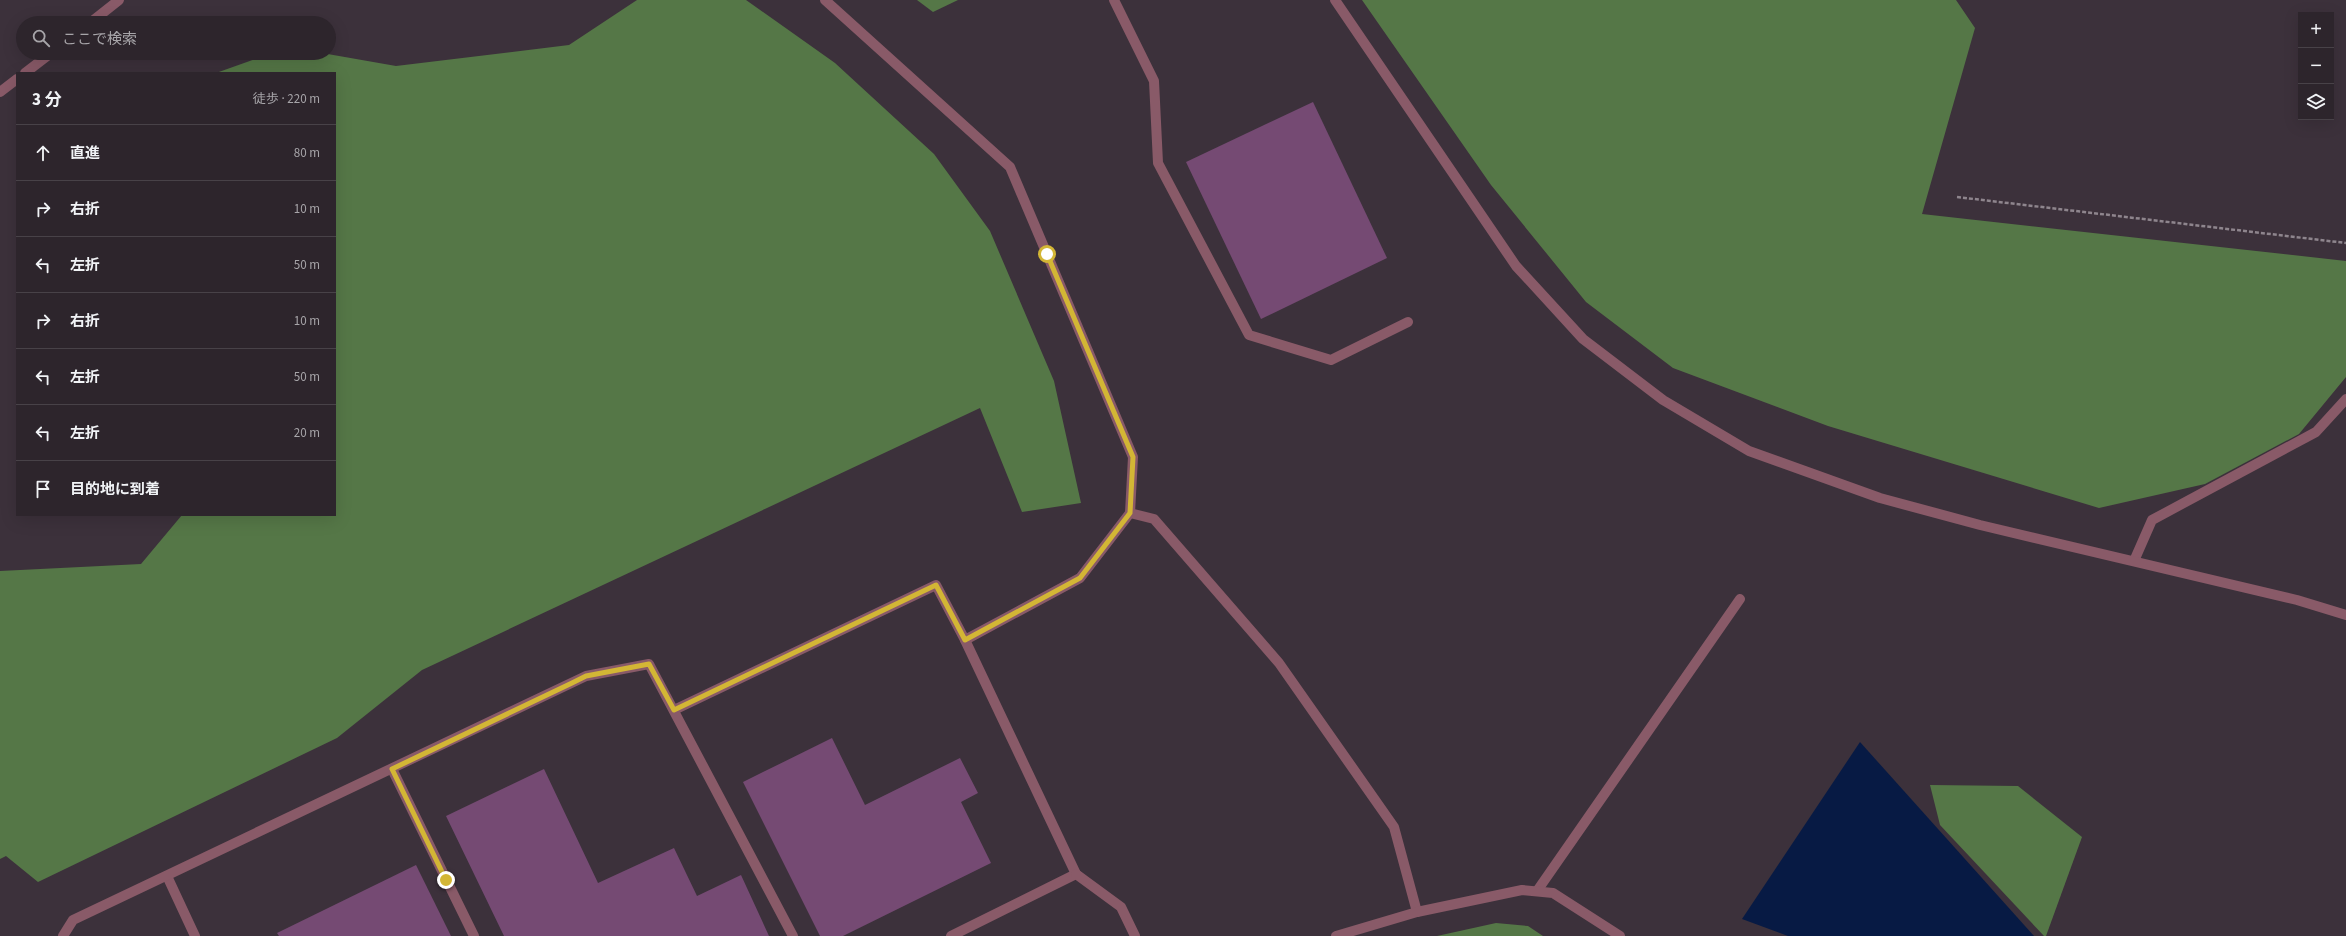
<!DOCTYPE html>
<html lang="ja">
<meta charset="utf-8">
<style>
body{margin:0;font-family:"Source Sans 3","Noto Sans JP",sans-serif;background:#393138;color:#f1f3f6}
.controls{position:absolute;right:12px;top:12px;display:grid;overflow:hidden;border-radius:0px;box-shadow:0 4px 16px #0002}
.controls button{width:36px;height:36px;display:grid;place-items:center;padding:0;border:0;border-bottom:1px solid #484248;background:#2d252c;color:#f1f3f6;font:20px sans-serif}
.stop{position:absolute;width:12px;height:12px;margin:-9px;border:3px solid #d3b635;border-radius:50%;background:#fff}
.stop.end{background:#d3b635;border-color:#fff;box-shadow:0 1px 4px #0008}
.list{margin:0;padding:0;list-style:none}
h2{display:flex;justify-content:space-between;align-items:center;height:52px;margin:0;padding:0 16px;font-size:17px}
h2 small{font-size:13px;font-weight:400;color:#a7a5a9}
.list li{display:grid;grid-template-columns:26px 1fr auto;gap:12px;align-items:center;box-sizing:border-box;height:56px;padding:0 16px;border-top:1px solid #484248}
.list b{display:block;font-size:15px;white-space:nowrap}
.list em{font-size:13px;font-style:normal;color:#a7a5a9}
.icon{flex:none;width:22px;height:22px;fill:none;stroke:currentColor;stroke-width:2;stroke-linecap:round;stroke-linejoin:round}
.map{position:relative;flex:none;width:2346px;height:936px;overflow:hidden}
.search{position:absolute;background:#2d252c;box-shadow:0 4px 16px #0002;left:16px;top:16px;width:320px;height:44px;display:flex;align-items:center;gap:10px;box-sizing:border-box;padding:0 14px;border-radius:22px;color:#a7a5a9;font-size:15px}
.panel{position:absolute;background:#2d252c;box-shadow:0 4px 16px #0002;left:16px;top:72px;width:320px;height:444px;border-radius:0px}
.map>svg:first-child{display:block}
</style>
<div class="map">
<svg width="2346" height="936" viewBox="0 0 2346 936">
<rect width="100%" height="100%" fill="#3c313b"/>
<g fill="#557747">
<path d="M637,0H746L835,63L934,154L990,231L1054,381L1081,503L1022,512L980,408L422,670L337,738L38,882L6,856L0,859V571L141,564L182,515H335V73H216L272,53H322L396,66L569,45Z"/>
<path d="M917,0H958L933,12Z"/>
<path d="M1362,0H1956L1975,28L1922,214L2346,261V377L2299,434L2205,484L2099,508L1828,426L1673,368L1586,302L1491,185Z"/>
<path d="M1930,785L2018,786L2082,837L2046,936H2044L1940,825Z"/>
<path d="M1496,923L1528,926L1543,936H1437Z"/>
</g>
<path fill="#071a44" d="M1860,742L2034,936H1788L1742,919Z"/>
<g fill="#754a73">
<path d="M1313,102L1387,258L1261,319L1186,162Z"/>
<path d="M832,738L865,805L960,758L978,793L961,802L991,863L843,936H820L743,782Z"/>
<path d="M544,769L598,883L674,848L697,896L741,875L769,936H504L446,816Z"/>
<path d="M416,865L451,936H279L277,933Z"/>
</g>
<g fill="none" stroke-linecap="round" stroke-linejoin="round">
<path stroke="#8e858d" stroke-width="2.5" stroke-dasharray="4 2" stroke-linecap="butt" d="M1957,197L2346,243"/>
<g stroke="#895a68" stroke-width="10">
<path d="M825,0L1010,167L1133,457L1130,513L1080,578L965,640"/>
<path d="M1114,0L1154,81L1158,163L1249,335L1331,360L1408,322"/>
<path d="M1130,513L1154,519L1279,663L1394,827L1417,912"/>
<path d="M674,710L936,585L965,640L1076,874L951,936"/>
<path d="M392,769L474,936"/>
<path d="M1076,874L1121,907L1135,936"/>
<path d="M167,876L195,936"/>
<path d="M1537,891L1740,599"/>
<path d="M63,936L73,920L586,676L649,664L793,936"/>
<path d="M1336,936L1417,912L1522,890L1553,893L1620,936"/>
</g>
<g stroke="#895a68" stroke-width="10">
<path d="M90,23L119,0"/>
<path d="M25,73L51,53"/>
<path d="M0,92L17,79"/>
<path d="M2134,561L2152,520L2316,432L2346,399"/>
</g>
<path stroke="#895a68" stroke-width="10" d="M1335,0L1516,266L1583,339L1663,400L1749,451L1880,498L1980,525L2297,600L2346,615"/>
</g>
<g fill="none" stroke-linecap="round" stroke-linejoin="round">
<path stroke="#d3b635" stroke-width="5" d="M446,880L392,769L572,683L586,676L649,664L674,710L936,585L965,640L1080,578L1130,513L1133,457L1047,254"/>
</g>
</svg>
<div class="controls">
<button>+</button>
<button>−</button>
<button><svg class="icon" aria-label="layers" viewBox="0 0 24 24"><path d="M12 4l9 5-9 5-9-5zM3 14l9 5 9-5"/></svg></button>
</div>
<div class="stop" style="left:1047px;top:254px"></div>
<div class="stop end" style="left:446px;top:880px"></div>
<div class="search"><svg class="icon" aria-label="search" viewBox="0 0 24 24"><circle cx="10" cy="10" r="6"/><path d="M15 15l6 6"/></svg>ここで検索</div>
<section class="panel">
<h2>3 分<small>徒歩 · 220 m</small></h2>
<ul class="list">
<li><svg class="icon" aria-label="ahead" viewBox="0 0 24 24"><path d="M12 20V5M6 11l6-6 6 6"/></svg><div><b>直進</b></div><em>80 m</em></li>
<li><svg class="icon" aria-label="right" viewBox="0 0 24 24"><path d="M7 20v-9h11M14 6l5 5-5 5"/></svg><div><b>右折</b></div><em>10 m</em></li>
<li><svg class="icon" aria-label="left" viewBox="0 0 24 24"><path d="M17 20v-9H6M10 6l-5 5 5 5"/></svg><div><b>左折</b></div><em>50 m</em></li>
<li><svg class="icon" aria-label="right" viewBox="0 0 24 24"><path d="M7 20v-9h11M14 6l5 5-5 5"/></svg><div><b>右折</b></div><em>10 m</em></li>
<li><svg class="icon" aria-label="left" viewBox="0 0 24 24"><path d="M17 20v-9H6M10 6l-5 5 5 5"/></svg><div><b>左折</b></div><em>50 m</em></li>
<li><svg class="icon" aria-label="left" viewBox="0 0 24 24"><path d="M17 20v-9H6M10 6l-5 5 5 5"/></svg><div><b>左折</b></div><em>20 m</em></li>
<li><svg class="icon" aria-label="arrive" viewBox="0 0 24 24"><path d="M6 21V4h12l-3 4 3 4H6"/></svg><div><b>目的地に到着</b></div></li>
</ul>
</section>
</div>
